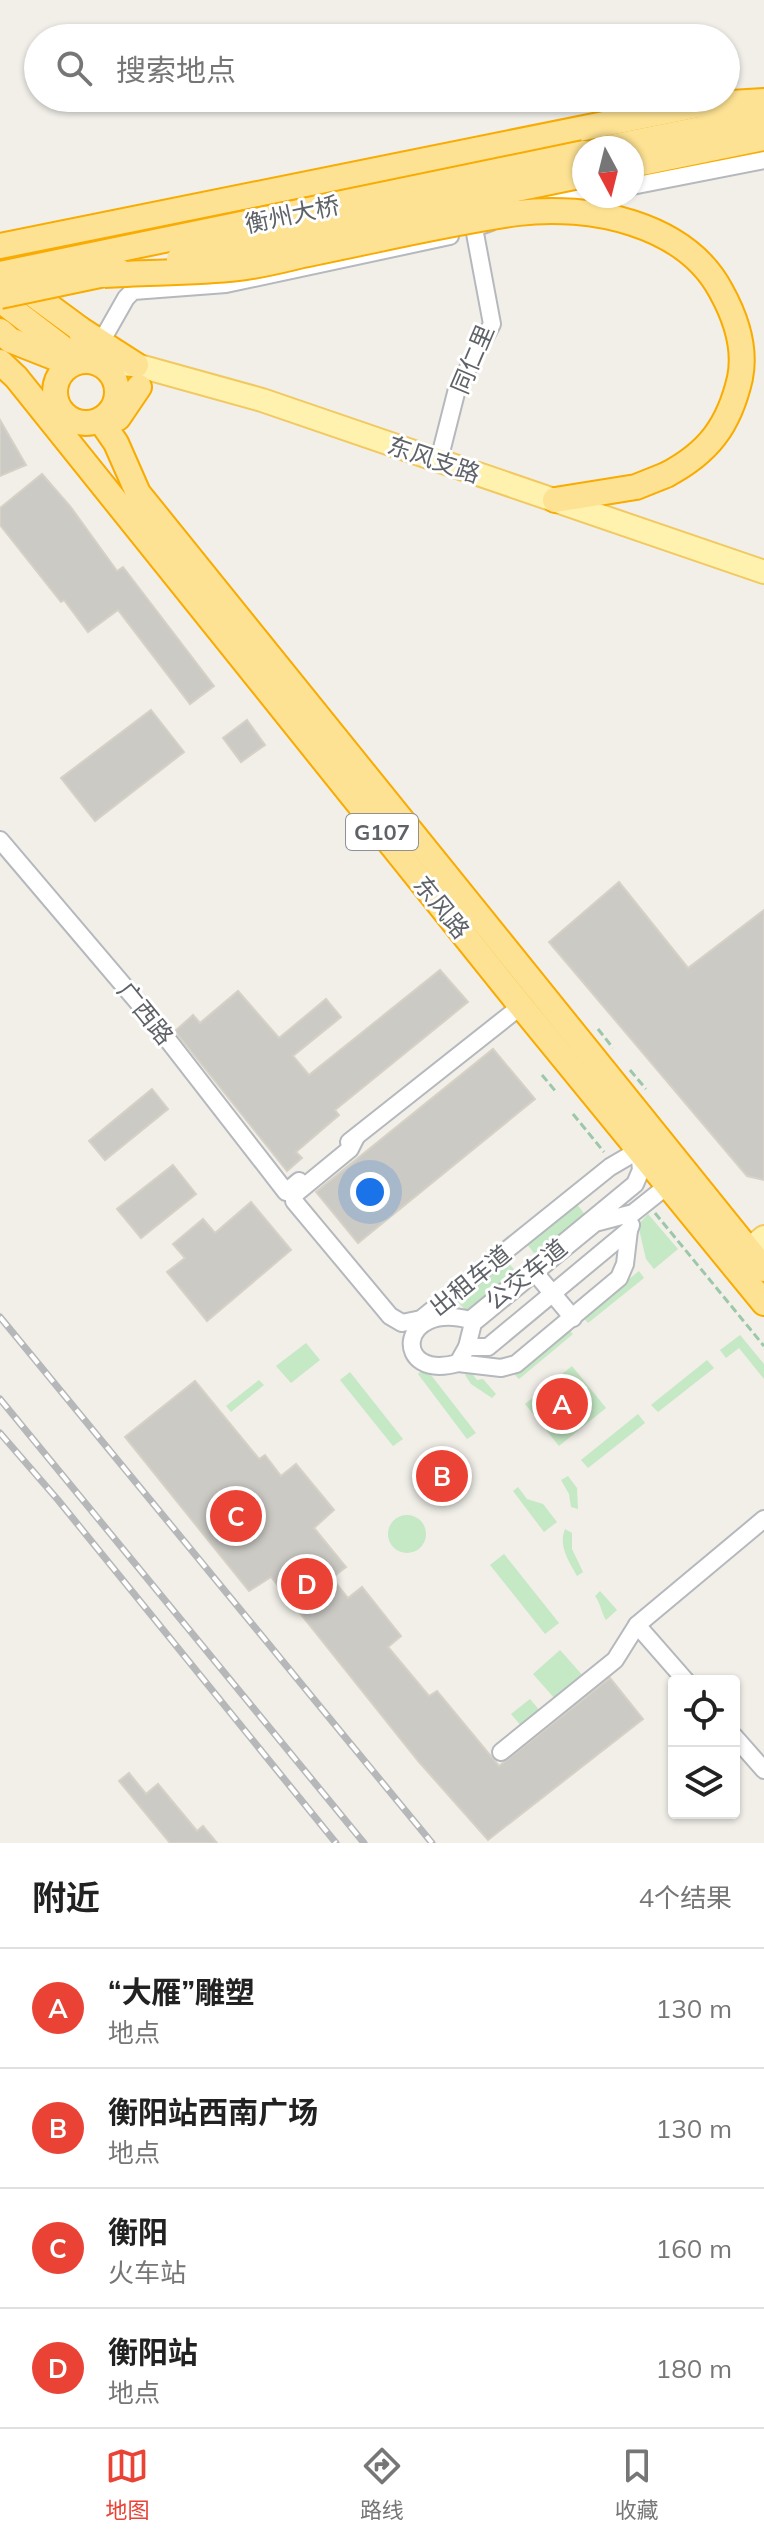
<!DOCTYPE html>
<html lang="zh">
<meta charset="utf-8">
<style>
body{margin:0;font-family:Mulish,"Noto Sans SC",sans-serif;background:#f6f6f6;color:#222}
.controls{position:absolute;right:24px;bottom:24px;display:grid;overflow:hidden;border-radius:8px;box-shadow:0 2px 6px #0004}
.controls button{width:72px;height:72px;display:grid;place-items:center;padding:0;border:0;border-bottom:2px solid #e0e0e0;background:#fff;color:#222;font:40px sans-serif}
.compass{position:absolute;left:572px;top:136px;width:72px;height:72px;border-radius:50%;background:#fff;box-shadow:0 2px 6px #0004;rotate:173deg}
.you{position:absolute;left:370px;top:1192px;width:28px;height:28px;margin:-20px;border:6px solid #fff;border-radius:50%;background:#1a73e8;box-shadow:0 0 0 12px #1a73e833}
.badge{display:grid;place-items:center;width:52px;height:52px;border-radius:50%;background:#ea4335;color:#fff;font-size:26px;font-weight:700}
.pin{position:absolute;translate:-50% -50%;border:4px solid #fff;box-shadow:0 2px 8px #0006}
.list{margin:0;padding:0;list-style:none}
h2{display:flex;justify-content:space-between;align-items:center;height:104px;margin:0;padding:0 32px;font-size:34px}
h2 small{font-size:26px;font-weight:400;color:#767676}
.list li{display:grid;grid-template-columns:52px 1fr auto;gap:24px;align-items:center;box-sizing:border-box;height:120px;padding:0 32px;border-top:2px solid #e0e0e0}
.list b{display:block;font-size:30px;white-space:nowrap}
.list p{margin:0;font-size:26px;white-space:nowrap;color:#767676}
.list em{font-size:26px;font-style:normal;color:#767676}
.icon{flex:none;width:44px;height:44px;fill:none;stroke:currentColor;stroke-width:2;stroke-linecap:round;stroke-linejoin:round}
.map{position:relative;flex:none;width:764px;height:1843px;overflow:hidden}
.search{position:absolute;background:#fff;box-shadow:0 2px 6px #0004;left:24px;right:24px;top:24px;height:88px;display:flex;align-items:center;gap:20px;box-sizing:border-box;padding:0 28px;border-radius:44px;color:#767676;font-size:30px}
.sheet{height:584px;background:#fff}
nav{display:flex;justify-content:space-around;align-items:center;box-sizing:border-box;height:112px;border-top:2px solid #e0e0e0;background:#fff;font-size:22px;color:#767676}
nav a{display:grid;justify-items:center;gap:4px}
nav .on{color:#ea4335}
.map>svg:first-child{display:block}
</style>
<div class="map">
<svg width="764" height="1843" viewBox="0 0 764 1843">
<rect width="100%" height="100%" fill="#f1efe8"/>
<g fill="#c5e8c5">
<path d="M576,1203L586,1216L537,1257L527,1244Z"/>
<path d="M648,1214L678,1249L654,1269L646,1259L638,1225Z"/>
<path d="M507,1261L518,1274L469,1314L458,1302Z"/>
<path d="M639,1271L644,1278L588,1323L583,1317Z"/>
<path d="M568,1329L573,1334L519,1379L513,1373Z"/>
<path d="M740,1335L764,1364V1379L739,1348L726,1358L720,1350Z"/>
<path d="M306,1343L320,1360L291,1383L276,1366Z"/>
<path d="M707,1360L714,1368L658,1412L651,1405Z"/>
<path d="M572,1366L606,1408L559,1446L525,1404Z"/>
<path d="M470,1371L477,1380L483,1379L496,1394L492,1398L471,1384L465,1375Z"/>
<path d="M350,1372L403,1439L393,1446L340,1380Z"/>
<path d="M420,1372L431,1375L476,1433L467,1439L418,1374Z"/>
<path d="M259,1380L264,1385L231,1412L226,1406Z"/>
<path d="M638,1414L645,1423L588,1468L581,1460Z"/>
<path d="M568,1476L577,1488L578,1509L571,1507L569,1494L561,1480Z"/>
<path d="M518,1487L527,1499L543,1504L557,1522L544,1532L513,1491Z"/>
<circle cx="407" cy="1534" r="19"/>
<path d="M565,1529L572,1533V1549L583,1572L577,1576C569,1561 558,1546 565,1529Z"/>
<path d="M504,1554L559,1623L545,1634L490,1565Z"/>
<path d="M600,1591L617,1610L606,1620C601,1612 601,1604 595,1596Z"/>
<path d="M560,1650L584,1677L556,1700L533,1674Z"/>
<path d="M530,1699L541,1712L522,1727L511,1714Z"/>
</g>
<g fill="#cccac5" stroke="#d6d1c6" stroke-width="2">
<path d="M0,420L26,465L0,476Z"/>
<path d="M42,474L70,506L117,571L123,567L214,686L190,704L118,610L88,632L64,600L61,602L0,525V508Z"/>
<path d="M151,710L184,752L95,821L61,778Z"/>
<path d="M247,720L265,745L241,762L223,738Z"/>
<path d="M619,882L688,968L764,910V1180L747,1176L549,942Z"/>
<path d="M440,970L468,1002L335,1110L339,1115L296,1152L302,1158L287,1171L175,1031L193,1015L200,1023L238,991L279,1038L326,999L341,1017L293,1056L309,1075Z"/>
<path d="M493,1049L535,1099L358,1243L316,1192Z"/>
<path d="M152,1089L168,1109L105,1160L89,1141Z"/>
<path d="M173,1165L196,1194L141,1238L117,1209Z"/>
<path d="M251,1202L291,1250L207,1321L167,1272L185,1258L173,1244L203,1219L215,1233Z"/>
<path d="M195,1381L259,1459L265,1455L281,1476L296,1464L334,1510L314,1528L346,1567L332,1578L348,1598L362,1587L401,1636L388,1647L429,1696L437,1691L499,1766L610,1678L643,1719L488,1840L419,1762L271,1577L249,1591L125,1437Z"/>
<path d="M129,1773L146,1794L158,1784L197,1831L203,1826L217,1843H170L119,1781Z"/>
</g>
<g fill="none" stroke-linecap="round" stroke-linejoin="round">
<g stroke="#b5b8bc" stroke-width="20">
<g id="minor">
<path d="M632,186L764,160"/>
<path d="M539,206L584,195"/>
<path d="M101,342L126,298L133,291L226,284L450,236"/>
<path d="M439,460L457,389L492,324L474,228L491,222"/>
<path d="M0,840L147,1013L286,1192L299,1181"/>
<path d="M356,1137L350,1149L294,1195V1201L390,1316L402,1323L421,1319L610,1167L639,1150L641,1170L635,1184L470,1320C397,1300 392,1382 458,1363L467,1347L473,1323L595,1223L633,1213L667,1186"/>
<path d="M349,1142L521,1006"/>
<path d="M532,1269L573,1318"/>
<path d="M467,1347H488L629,1230L631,1225"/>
<path d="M458,1363L501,1368L516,1364L619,1278L625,1264L629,1230"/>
<path d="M637,1625L686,1681"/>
<path d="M734,1736L764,1770"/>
<path d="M501,1752L615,1660L637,1625L764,1519"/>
</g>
</g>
<g stroke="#f2c960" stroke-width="26">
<g id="major">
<path d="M100,363L136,365L262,400L764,572"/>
<path d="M736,1260L764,1237"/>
</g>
</g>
<g stroke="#f9ab00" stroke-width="28">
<g id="highway">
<path d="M606,148L764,116"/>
<path d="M632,165L764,138"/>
<path d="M0,246L698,105L764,101"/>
<path d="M15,281L80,329L90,361"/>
<path d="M0,300L80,361"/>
<path d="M80,329L136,365"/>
<path d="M0,331L10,340L71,364"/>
<circle cx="86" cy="392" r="31"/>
<path d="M0,362L16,377L521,1006L764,1303"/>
<path d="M118,418L139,387"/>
<path d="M100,420L116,443L138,493L764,1269"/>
<path d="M555,500L636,487L666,475"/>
</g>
</g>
<g stroke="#9cc7a9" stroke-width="3" stroke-dasharray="8 4" stroke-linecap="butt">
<path d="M598,1029L613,1048"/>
<path d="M630,1070L646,1089"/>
<path d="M542,1075L557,1093"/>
<path d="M573,1114L604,1152"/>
<path d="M655,1213L764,1346"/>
</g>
<use href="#minor" stroke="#fff" stroke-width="16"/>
<use href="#major" stroke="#fff2af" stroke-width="22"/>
<use href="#highway" stroke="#fde293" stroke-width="24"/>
<g stroke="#b6b7b8" stroke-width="7">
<g id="rail">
<path d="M0,1317L432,1843"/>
<path d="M0,1399L364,1843"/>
<path d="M0,1433L58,1500L336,1843"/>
</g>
</g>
<use href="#rail" stroke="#fff" stroke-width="4" stroke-dasharray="12" stroke-linecap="butt"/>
<g stroke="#f9ab00" stroke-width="28" stroke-linecap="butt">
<g id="highway-bridge">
<path d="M179,259L584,175"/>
<path d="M0,274L584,153"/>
<path d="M104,275C148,272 194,273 238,268C259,266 282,260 303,255C374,241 446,223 518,213C589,204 685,223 721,291C736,318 746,348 740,378C729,426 708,453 666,475"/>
<path d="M0,296L119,271"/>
</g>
</g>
<use href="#highway-bridge" stroke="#fde293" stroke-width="24"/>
</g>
<g text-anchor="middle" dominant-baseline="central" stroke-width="6" stroke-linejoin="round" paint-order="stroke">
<rect fill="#fff" stroke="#8f9295" stroke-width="2" x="346" y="814" width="72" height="36" rx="6"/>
<g font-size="22" font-weight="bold" fill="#5f6368">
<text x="382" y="832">G107</text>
</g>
<g font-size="24" fill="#5f6368" stroke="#fff">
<text transform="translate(292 214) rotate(-12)">衡州大桥</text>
<text transform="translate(472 359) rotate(-67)">同仁里</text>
<text transform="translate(434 459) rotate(19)">东风支路</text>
<text transform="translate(442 907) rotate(51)">东风路</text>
<text transform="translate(146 1013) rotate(51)">广西路</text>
<text transform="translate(526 1274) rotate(-39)">公交车道</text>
<text transform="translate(470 1280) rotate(-39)">出租车道</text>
</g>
</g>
</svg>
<div class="controls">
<button><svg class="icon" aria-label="locate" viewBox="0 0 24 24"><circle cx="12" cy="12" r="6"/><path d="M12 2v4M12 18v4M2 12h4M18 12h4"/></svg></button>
<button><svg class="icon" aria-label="layers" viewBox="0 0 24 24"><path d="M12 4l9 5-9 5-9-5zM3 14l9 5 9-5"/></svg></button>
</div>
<svg class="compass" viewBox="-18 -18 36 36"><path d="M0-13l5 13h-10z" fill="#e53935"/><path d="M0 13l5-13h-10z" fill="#767676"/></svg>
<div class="you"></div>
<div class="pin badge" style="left:562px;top:1404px">A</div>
<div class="pin badge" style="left:442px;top:1476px">B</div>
<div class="pin badge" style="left:236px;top:1516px">C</div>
<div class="pin badge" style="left:307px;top:1584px">D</div>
<div class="search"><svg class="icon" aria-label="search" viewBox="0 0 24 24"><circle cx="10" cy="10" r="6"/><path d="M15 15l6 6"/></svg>搜索地点</div>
</div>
<section class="sheet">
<h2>附近<small>4个结果</small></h2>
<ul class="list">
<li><span class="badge">A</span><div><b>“大雁”雕塑</b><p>地点</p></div><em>130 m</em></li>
<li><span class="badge">B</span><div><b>衡阳站西南广场</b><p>地点</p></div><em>130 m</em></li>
<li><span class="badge">C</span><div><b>衡阳</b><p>火车站</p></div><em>160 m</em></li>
<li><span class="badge">D</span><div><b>衡阳站</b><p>地点</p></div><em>180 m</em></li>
</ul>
</section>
<nav>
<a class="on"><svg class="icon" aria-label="map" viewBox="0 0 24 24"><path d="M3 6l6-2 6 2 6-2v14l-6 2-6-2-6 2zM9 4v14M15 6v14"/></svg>地图</a>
<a><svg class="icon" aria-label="directions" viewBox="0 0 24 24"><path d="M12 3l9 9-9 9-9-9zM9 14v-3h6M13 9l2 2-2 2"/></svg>路线</a>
<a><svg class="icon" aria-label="saved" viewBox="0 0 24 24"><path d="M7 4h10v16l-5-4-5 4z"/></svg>收藏</a>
</nav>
